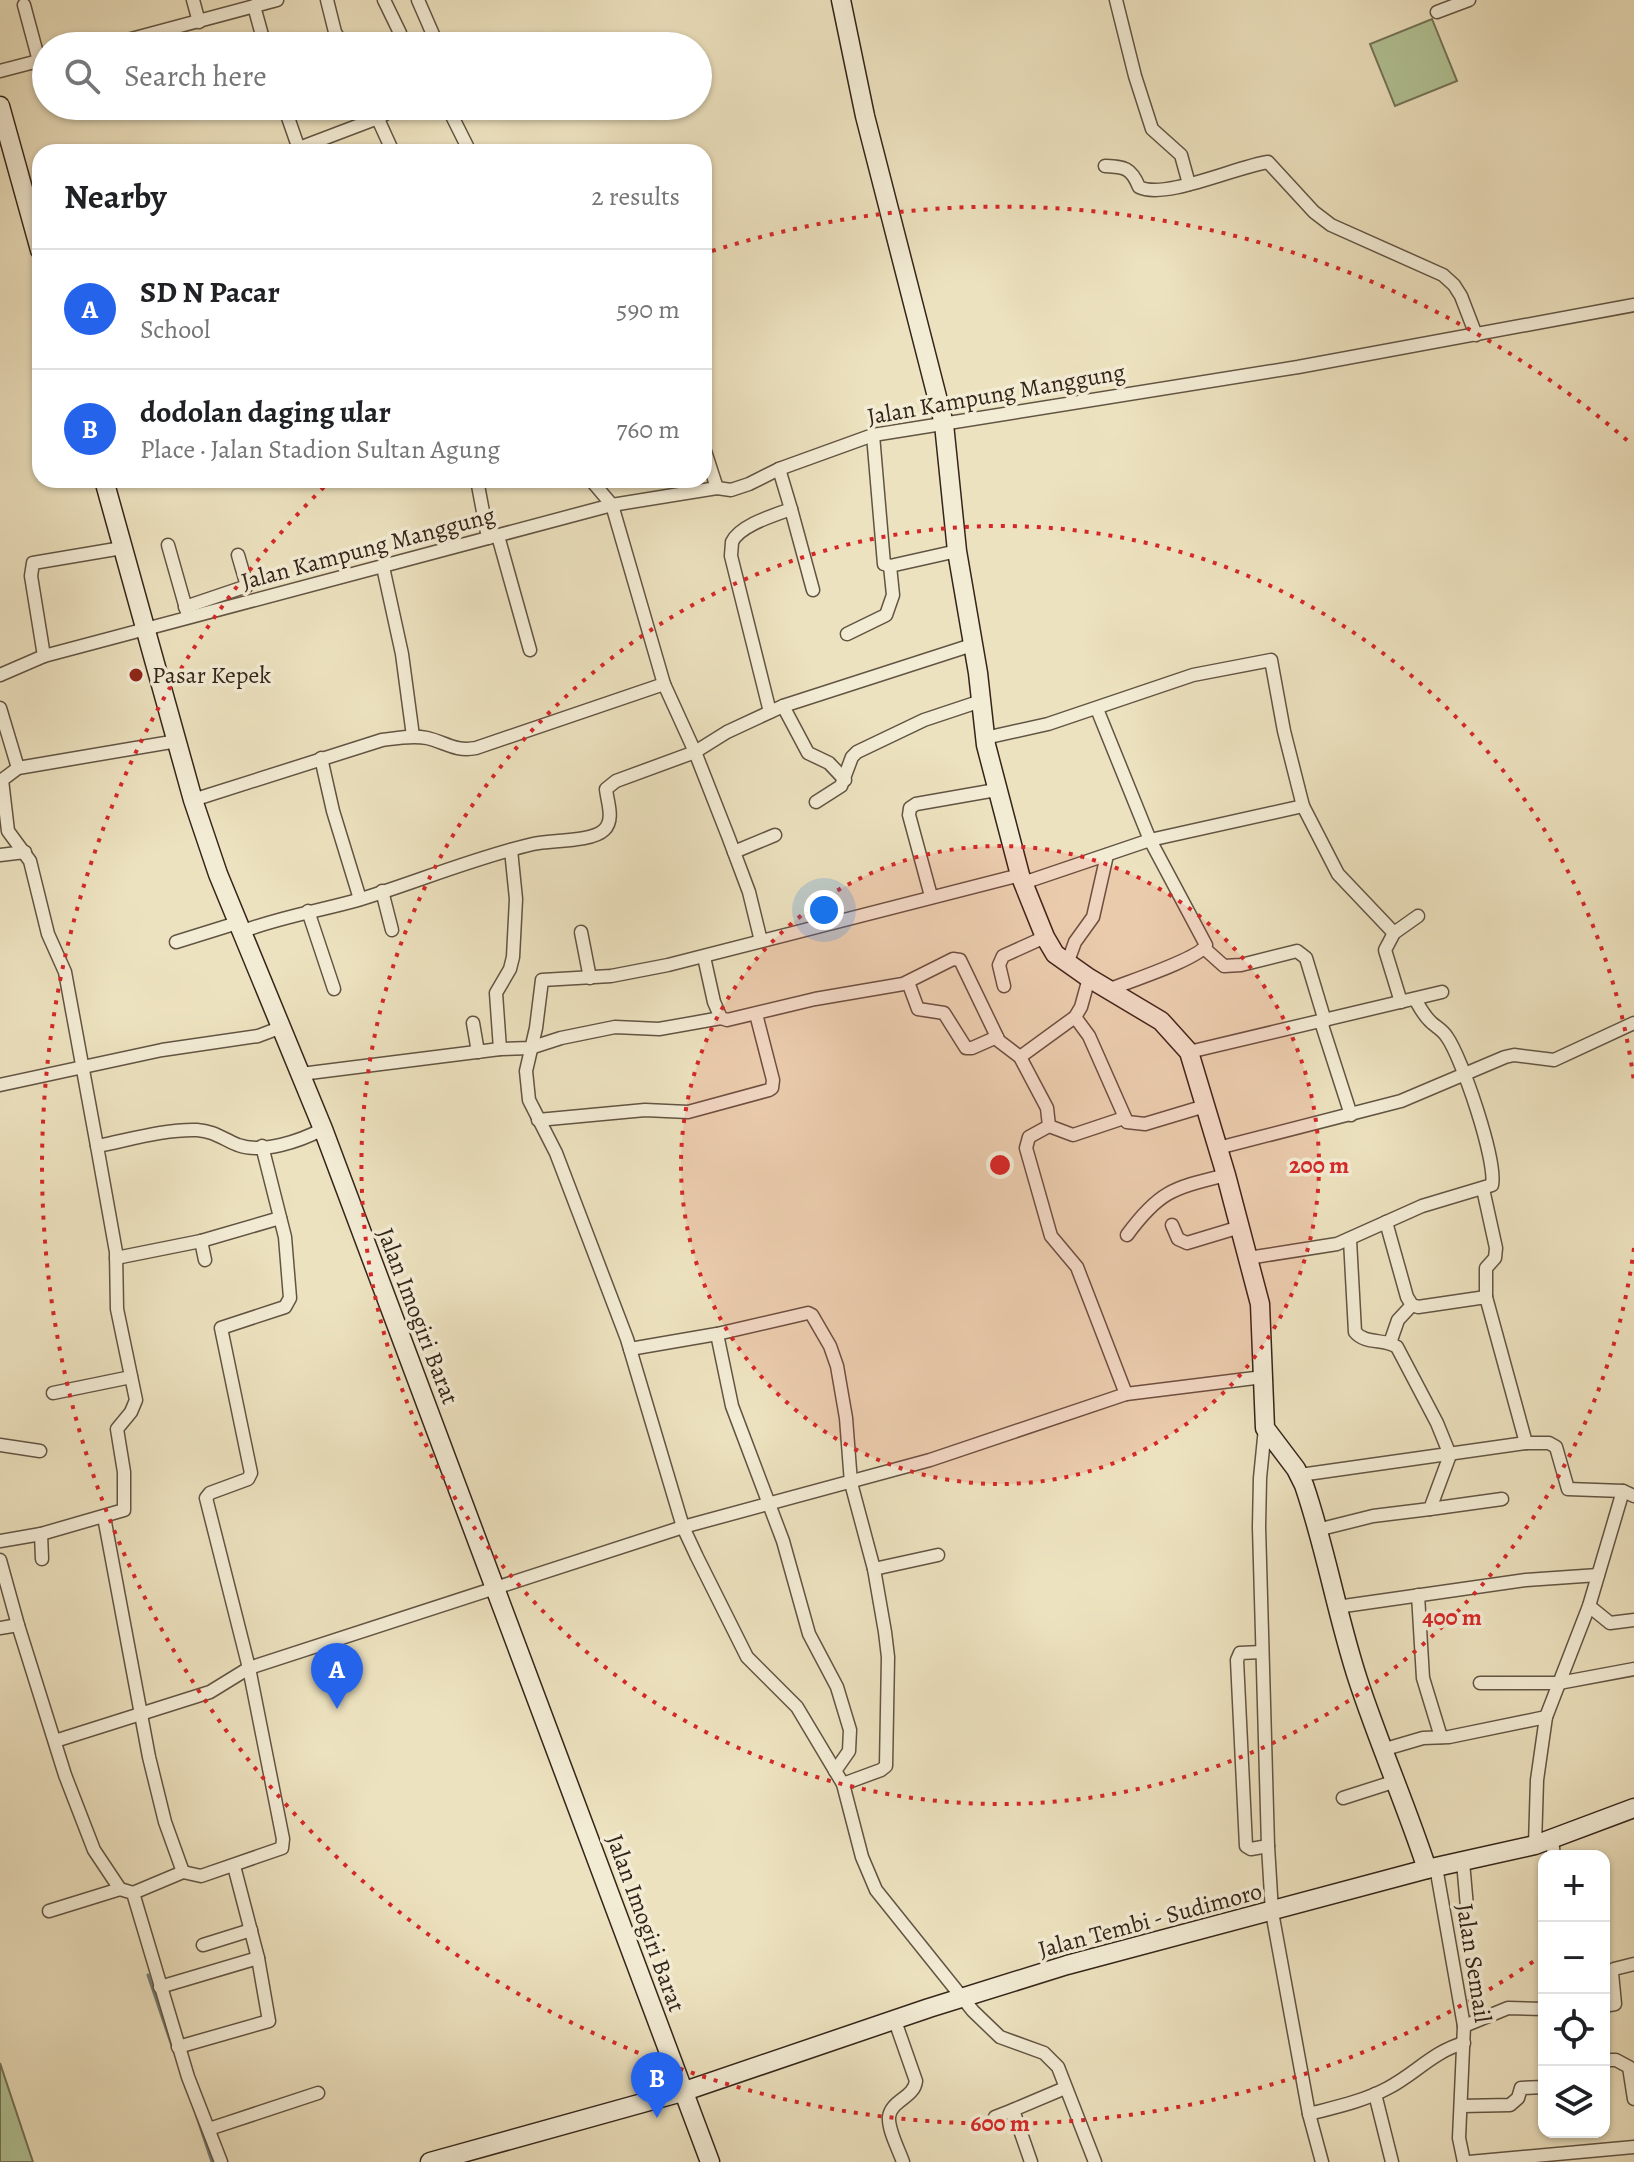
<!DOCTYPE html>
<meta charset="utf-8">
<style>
body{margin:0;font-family:Alegreya,serif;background:#f6f6f6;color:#202124}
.controls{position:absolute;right:24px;bottom:24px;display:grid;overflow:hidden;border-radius:16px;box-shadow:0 2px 6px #0004}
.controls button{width:72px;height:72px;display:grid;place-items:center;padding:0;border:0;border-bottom:2px solid #e0e0e0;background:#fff;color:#202124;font:40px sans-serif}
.you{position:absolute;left:824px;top:910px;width:28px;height:28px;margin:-20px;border:6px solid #fff;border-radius:50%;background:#1a73e8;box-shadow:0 0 0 12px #1a73e833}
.badge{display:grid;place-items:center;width:52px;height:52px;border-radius:50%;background:#2563eb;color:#fff;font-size:26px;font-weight:700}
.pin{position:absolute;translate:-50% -66px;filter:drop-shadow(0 2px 4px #0008)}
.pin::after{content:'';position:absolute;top:42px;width:28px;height:24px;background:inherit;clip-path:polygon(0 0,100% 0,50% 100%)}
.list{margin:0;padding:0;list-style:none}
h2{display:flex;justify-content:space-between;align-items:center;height:104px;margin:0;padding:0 32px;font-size:34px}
h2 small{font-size:26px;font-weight:400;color:#757577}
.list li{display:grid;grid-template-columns:52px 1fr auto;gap:24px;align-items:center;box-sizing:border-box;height:120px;padding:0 32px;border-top:2px solid #e0e0e0}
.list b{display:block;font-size:30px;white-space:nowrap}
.list p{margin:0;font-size:26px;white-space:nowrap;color:#757577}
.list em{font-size:26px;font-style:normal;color:#757577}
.icon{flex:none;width:44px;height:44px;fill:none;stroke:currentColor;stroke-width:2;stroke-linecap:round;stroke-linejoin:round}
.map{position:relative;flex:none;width:1634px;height:2162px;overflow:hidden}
.search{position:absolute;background:#fff;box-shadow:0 2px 6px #0004;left:32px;top:32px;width:680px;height:88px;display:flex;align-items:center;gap:20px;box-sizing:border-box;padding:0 28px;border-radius:44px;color:#757577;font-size:30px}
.panel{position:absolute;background:#fff;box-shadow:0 2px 6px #0004;left:32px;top:144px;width:680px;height:344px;border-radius:24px}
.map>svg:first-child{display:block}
</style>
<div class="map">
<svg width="1634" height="2162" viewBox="0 0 1634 2162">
<rect width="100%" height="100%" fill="#ede2bf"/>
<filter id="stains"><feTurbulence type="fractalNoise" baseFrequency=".0025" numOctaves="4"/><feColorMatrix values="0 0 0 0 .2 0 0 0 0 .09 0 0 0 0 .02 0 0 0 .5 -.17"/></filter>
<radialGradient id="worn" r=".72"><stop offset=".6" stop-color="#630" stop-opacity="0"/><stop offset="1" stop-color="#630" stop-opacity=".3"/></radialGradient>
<g fill="#b2c497" stroke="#737458" stroke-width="2">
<path d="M1432,19L1457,81L1395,106L1370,44Z"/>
<path d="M0,2063L33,2162H0Z"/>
</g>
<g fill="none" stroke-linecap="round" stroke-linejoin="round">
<g stroke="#727f7a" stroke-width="3">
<path d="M148,1975L173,2049"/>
<path d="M193,2105L212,2162"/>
</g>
<g stroke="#625443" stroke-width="15">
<g id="street">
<path d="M193,0L199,22"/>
<path d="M327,0L335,32L343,46"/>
<path d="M384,0L400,33"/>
<path d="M418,0L438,46"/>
<path d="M1116,0L1135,76L1152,129L1181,155L1189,184"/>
<path d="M24,5L39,61"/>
<path d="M254,6L265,46"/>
<path d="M1437,12L1469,0"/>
<path d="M105,46L277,0"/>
<path d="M0,71L46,59"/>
<path d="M284,106L300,152"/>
<path d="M372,106L393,152"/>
<path d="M447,106L470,152"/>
<path d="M299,148L378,118L400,106"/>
<path d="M1105,166C1124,167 1131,167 1139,187C1165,200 1238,166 1268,162L1314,212L1331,225L1443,275L1454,285L1461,296L1476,335"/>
<path d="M873,435L884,564L890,566L957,551"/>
<path d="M704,448L717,488"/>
<path d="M477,480L488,538"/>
<path d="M591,480L612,505L664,684L695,752L728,836L749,892L761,941"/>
<path d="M791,509L813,590"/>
<path d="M498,536L530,650"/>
<path d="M168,545L187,612"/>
<path d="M383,567L402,654L413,736"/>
<path d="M185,607L247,586L238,555"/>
<path d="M847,634L886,615L893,595L890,566"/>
<path d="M44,656L31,576L33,563L122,548"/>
<path d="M0,675L44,656L612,505L717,488L731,490L749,484L779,469L873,435L1298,367L1634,305"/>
<path d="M783,706L808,753L829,763L845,780"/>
<path d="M0,708L18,768"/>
<path d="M1097,709L1150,840L1206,945C1199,959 1127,982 1108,990"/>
<path d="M770,712L731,556C731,554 732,544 732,542C740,525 775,515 791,509L779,469"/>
<path d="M985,738L1048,724L1193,675L1271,660L1284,731L1303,806L1338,874L1394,933"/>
<path d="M321,758L333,811L360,899"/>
<path d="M193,800L382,740C397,738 412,735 427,738C445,742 455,752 476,748L664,684"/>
<path d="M816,802L841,786L852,757L857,752L924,720L981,701"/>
<path d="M734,852L775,835"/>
<path d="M0,855L25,852"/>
<path d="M1020,875L668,965L611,976L542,980L536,1028L526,1071L529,1100L556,1153L627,1339L683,1527L697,1557L747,1657L797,1707L843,1784L862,1857L876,1890L973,2011L1000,2037L1044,2053L1058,2067L1095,2162"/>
<path d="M1023,883L1150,840L1303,806"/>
<path d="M382,891L392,930"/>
<path d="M931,896L909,815L910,808L916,804L996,790"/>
<path d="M308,911L334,989"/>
<path d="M241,932C279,917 319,911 358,900C417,882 473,858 533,844C550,840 592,842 604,830C615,820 607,801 606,789L616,781L695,752L727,732L783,706L972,645"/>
<path d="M581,932L590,978"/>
<path d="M176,942L237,923"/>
<path d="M1205,949L1224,966L1241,965L1297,951L1306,958L1325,1021"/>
<path d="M704,957L714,1002L721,1018L727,1020L815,999L903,984L953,959L960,960L999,1041L1020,1057L1047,1108L1049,1126L1029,1137L1026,1148L1051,1236L1077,1267L1126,1394"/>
<path d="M1067,964L1075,942L1093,917L1107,855"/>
<path d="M908,982L918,1009L944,1013L966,1048H972L997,1037"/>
<path d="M1004,986L999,965L1003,956L1045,937"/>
<path d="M1401,1002L1385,950L1394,933L1418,916"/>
<path d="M1075,1017L1089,1036L1127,1122L1145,1124L1205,1106"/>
<path d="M1321,1022L1351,1115"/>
<path d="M473,1023L478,1052"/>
<path d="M500,1049L496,993L510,969L513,957L516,899L511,850"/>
<path d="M1189,1052L1442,992"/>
<path d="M1020,1057L1075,1017L1081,1007L1089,978"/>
<path d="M301,1074L500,1049L530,1048L561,1038L615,1027L659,1029L721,1018"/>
<path d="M0,1085L162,1050L258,1036L282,1027"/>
<path d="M538,1120L645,1110L688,1112L769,1090L772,1088L773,1080L756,1014"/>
<path d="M1049,1126L1073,1135L1124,1118"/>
<path d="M97,1146L65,972L48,934L30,861L8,831L2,780L18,768L177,741"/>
<path d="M1218,1148L1401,1101L1505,1057L1514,1055L1554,1060L1634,1023"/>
<path d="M1483,1189L1496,1248L1495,1258L1486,1268V1297"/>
<path d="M1386,1222L1407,1297L1412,1305L1418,1307L1486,1297L1526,1443"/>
<path d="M1172,1225L1178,1239L1187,1243L1240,1227"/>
<path d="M1127,1235C1160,1190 1174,1188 1226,1175"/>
<path d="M116,1258L201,1241"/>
<path d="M1248,1258L1337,1244L1422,1206L1492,1185C1497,1161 1462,1058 1447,1037C1442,1029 1434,1026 1429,1020C1423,1014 1419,1006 1415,999"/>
<path d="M205,1260L201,1241L280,1218"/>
<path d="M717,1334L732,1406L783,1541L809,1634L837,1687L850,1730L849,1751L835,1771"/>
<path d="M1390,1343L1398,1320L1412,1305"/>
<path d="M630,1349L717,1334L808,1313L812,1315L830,1346L837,1366L846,1418L851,1483L874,1569L885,1632L888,1657L886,1766L881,1770L843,1784"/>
<path d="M53,1393L131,1377"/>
<path d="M1265,1428L1260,1478L1259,1527L1268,1846L1272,1912L1309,2114L1322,2162"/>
<path d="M0,1445L40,1451"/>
<path d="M1300,1475L1526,1443H1549L1556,1447L1568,1489L1623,1491L1634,1496"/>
<path d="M1430,1509L1502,1499"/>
<path d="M104,1517L149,1757L165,1822L183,1872"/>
<path d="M1317,1530L1373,1516L1430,1509L1450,1455L1437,1423L1397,1347C1384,1338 1366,1345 1355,1332L1350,1240"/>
<path d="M41,1534L42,1559"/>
<path d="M0,1541L41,1534L124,1510V1472L117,1429L131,1412L136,1400L117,1309L116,1252L97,1146C129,1140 164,1129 197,1130C214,1131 223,1139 238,1145C263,1154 300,1141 323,1129"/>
<path d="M0,1560L18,1625L65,1775L94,1850L120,1889L133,1893L188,2077L221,2162"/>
<path d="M874,1569L938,1555"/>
<path d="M1418,1595L1423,1678L1441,1737"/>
<path d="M1589,1606L1610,1623L1634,1620"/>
<path d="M1337,1607L1526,1580L1598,1575"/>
<path d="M0,1628L18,1625"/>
<path d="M1262,1652L1240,1653L1237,1660L1246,1846L1251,1849L1268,1846"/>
<path d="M1480,1683H1559L1634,1669"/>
<path d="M55,1741L210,1692L249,1668L683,1527L930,1460L1126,1394L1263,1377"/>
<path d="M1382,1750L1423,1738L1449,1737L1546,1717"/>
<path d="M1343,1798L1396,1781"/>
<path d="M1552,1840L1554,1856"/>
<path d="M1535,1845L1537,1780L1546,1717L1589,1606L1623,1491"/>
<path d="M1463,1862L1467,1907"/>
<path d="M1436,1867L1464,2026L1459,2138L1464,2162"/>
<path d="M133,1893L183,1872L201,1876L282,1848L283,1839L249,1668L206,1498L210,1493L248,1479L251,1473L221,1328L285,1307L290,1298L285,1237L262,1146"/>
<path d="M49,1911L120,1889"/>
<path d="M203,1945L251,1930"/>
<path d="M160,1987L258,1958"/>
<path d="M1604,2006L1615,2004L1612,1973L1614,1969L1634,1964"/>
<path d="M895,2021L916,2081C914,2098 891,2100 889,2117C888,2130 899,2150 903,2162"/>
<path d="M1464,2026L1508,2008L1544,2009"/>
<path d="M178,2047L269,2021L258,1958L234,1866"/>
<path d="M1604,2060H1616L1629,2067L1634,2099"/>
<path d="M1375,2094L1392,2162"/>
<path d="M1461,2106L1510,2105L1518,2098L1521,2088L1544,2087"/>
<path d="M1309,2114C1336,2107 1364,2101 1388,2088C1415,2074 1434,2051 1464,2043"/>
<path d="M995,2117L1013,2110"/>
<path d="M209,2129L318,2093"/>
<path d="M1031,2162L1013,2110L1065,2088"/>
<path d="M1469,2162L1634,2147"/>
</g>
</g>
<g stroke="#34241a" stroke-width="21">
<g id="secondary">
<path d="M841,0L865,116L944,424L957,551L978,673L986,745L1020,875L1045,937L1055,954L1089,978L1161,1021L1189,1052L1226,1175L1260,1304L1265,1428L1296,1469L1304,1485C1326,1549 1337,1616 1358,1680C1379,1744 1406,1805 1427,1869"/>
<path d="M0,106L40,250"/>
<path d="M104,480L193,800L218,874L323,1129L710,2162"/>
<path d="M430,2162L682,2092L929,2008L1067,1965L1427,1869L1535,1845L1634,1808"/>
</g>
</g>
<use href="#street" stroke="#f3ecd5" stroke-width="12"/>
<use href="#secondary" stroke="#f3ecd5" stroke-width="18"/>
</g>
<circle cx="1000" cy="1165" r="319" fill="#d62828" fill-opacity=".12"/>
<g fill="none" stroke="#d62828" stroke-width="4" stroke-dasharray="4 8">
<circle cx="1000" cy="1165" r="319"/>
<path d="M1634 1248A639 639 0 1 1 1634 1082"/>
<path d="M1543 1955A958 958 0 0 1 329 482M712 251A958 958 0 0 1 1629 442"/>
</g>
<circle fill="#8f2418" stroke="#f3ecd5" stroke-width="3" cx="136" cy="675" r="8"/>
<g text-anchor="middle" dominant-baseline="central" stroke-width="7" stroke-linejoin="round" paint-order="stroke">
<g font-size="24" fill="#34241a" stroke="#f3ecd5">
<text transform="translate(996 394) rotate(-10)">Jalan Kampung Manggung</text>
<text transform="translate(368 548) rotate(-15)">Jalan Kampung Manggung</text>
<text transform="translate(418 1316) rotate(69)">Jalan Imogiri Barat</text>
<text transform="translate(1150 1920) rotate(-15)">Jalan Tembi - Sudimoro</text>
<text transform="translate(646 1923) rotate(70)">Jalan Imogiri Barat</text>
<text transform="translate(1474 1963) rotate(81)">Jalan Semail</text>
</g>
<g font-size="24" fill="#34241a" stroke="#f3ecd5" text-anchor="start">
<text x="152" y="675">Pasar Kepek</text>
</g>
</g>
<circle cx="1000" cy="1165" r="12" fill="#d62828" stroke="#f3ecd5" stroke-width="4"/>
<g font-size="24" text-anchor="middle" font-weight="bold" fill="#d62828" stroke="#f3ecd5" stroke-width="7" stroke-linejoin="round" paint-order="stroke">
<text x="1319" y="1173">200 m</text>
<text x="1452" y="1625">400 m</text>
<text x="1000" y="2131">600 m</text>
</g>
<rect width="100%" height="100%" filter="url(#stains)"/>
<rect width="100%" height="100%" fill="url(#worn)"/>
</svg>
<div class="controls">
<button>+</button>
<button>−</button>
<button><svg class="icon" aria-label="locate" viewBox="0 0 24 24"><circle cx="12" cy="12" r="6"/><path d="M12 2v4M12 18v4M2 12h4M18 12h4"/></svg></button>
<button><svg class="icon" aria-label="layers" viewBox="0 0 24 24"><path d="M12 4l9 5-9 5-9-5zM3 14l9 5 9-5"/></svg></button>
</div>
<div class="you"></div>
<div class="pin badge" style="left:337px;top:1709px">A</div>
<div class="pin badge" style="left:657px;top:2118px">B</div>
<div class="search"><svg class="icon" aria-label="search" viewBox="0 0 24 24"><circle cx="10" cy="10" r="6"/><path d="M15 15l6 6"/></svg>Search here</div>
<section class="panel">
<h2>Nearby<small>2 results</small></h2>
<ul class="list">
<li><span class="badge">A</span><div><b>SD N Pacar</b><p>School</p></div><em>590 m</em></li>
<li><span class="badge">B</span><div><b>dodolan daging ular</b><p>Place · Jalan Stadion Sultan Agung</p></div><em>760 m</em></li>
</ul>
</section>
</div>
